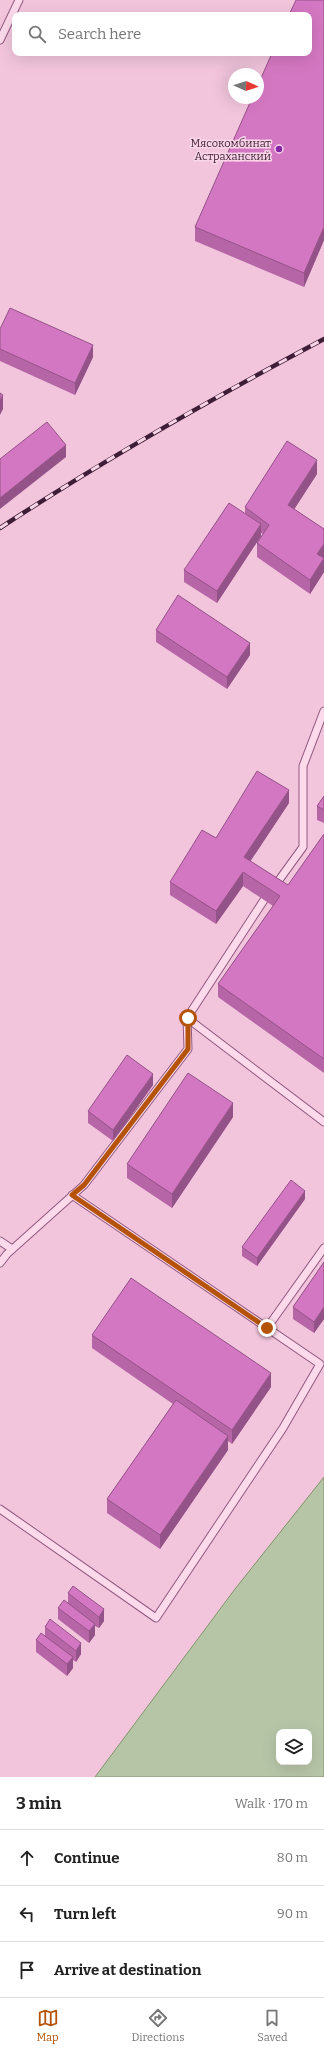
<!DOCTYPE html>
<meta charset="utf-8">
<style>
body{margin:0;font-family:Bitter,serif;background:#f6f6f6;color:#222}
.controls{position:absolute;right:12px;bottom:12px;display:grid;overflow:hidden;border-radius:8px;box-shadow:0 4px 16px #0002}
.controls button{width:36px;height:36px;display:grid;place-items:center;padding:0;border:0;border-bottom:1px solid #e0e0e0;background:#fff;color:#222;font:20px sans-serif}
.compass{position:absolute;left:228px;top:68px;width:36px;height:36px;border-radius:50%;background:#fff;box-shadow:0 4px 16px #0002;rotate:93deg}
.stop{position:absolute;width:12px;height:12px;margin:-9px;border:3px solid #b45309;border-radius:50%;background:#fff}
.stop.end{background:#b45309;border-color:#fff;box-shadow:0 1px 4px #0008}
.list{margin:0;padding:0;list-style:none}
h2{display:flex;justify-content:space-between;align-items:center;height:52px;margin:0;padding:0 16px;font-size:17px}
h2 small{font-size:13px;font-weight:400;color:#767676}
.list li{display:grid;grid-template-columns:26px 1fr auto;gap:12px;align-items:center;box-sizing:border-box;height:56px;padding:0 16px;border-top:1px solid #e0e0e0}
.list b{display:block;font-size:15px;white-space:nowrap}
.list em{font-size:13px;font-style:normal;color:#767676}
.icon{flex:none;width:22px;height:22px;fill:none;stroke:currentColor;stroke-width:2;stroke-linecap:round;stroke-linejoin:round}
.map{position:relative;flex:none;width:324px;height:1777px;overflow:hidden}
.search{position:absolute;background:#fff;box-shadow:0 4px 16px #0002;left:12px;right:12px;top:12px;height:44px;display:flex;align-items:center;gap:10px;box-sizing:border-box;padding:0 14px;border-radius:8px;color:#767676;font-size:15px}
.sheet{height:220px;background:#fff}
nav{display:flex;justify-content:space-around;align-items:center;box-sizing:border-box;height:56px;border-top:1px solid #e0e0e0;background:#fff;font-size:11px;color:#767676}
nav a{display:grid;justify-items:center;gap:2px}
nav .on{color:#b45309}
.map>svg:first-child{display:block}
</style>
<div class="map">
<svg width="324" height="1777" viewBox="0 0 324 1777">
<rect width="100%" height="100%" fill="#f2c5dd"/>
<path fill="#b7c5a7" stroke="#80956c" fill-rule="evenodd" d="M324,1477V1777H95L235,1589ZM279,1732H309V1762H279Z"/>
<g fill="none" stroke-linecap="round" stroke-linejoin="round">
<g stroke="#90597f" stroke-width="9">
<g id="lane">
<path d="M0,40L19,0"/>
<path d="M274,887L303,847V766L324,711"/>
<path d="M187,1018L324,1122"/>
<path d="M0,1241L12,1249"/>
<path d="M0,1263L7,1254L84,1185L188,1049L187,1018L264,900"/>
<path d="M267,1328L324,1248"/>
<path d="M0,1509L156,1618L283,1428L320,1364L72,1195"/>
</g>
</g>
<use href="#lane" stroke="#fcd9eb" stroke-width="7"/>
<g stroke="#3e1e36" stroke-width="4.5">
<path id="rail" d="M0,528C105,459 213,398 324,339"/>
</g>
<use href="#rail" stroke="#f9d5e8" stroke-width="3" stroke-dasharray="9" stroke-linecap="butt"/>
</g>
<g fill="#b666a7">
<path d="M324,0V240L304,287L195,241V227Z"/>
<path d="M0,329L93,357L75,395L0,361Z"/>
<path d="M317,474L294,509L324,529V572L310,594L257,557V543L263,534L261,533V536L217,603L184,582V570L245,514V507Z"/>
<path d="M156,630L250,655L227,689L156,642Z"/>
<path d="M324,796V823L317,820V806Z"/>
<path d="M289,803L250,861L288,885L324,834V1073L218,997V984L273,906L243,886L216,924L170,895V882L216,838Z"/>
<path d="M153,1085L113,1141L88,1123V1111Z"/>
<path d="M233,1117L172,1208L127,1178V1164Z"/>
<path d="M305,1199L257,1266L242,1256V1247Z"/>
<path d="M324,1262V1319L314,1333L293,1319V1307Z"/>
<path d="M92,1335L271,1387L232,1444L228,1441V1450L160,1549L107,1513V1499L173,1404L92,1348Z"/>
<path d="M68,1593L104,1621L99,1628L95,1626V1635L89,1643L58,1619V1608L68,1602Z"/>
<path d="M45,1627L81,1654L76,1662L73,1660V1668L67,1676L36,1652V1640L45,1636Z"/>
</g>
<g fill="#945388">
<path d="M324,227V240L304,287V273Z"/>
<path d="M93,345V357L75,395V383Z"/>
<path d="M3,395V409L0,415V401Z"/>
<path d="M66,445V457L0,509V498Z"/>
<path d="M317,460V474L288,519V505Z"/>
<path d="M261,524V536L217,603V591Z"/>
<path d="M324,544V557L317,568V554Z"/>
<path d="M324,558V572L310,594V580Z"/>
<path d="M250,643V655L227,689V677Z"/>
<path d="M289,790V803L244,871V857Z"/>
<path d="M243,872V886L216,924V911Z"/>
<path d="M153,1074V1085L113,1141V1130Z"/>
<path d="M233,1103V1117L172,1208V1194Z"/>
<path d="M305,1191V1199L257,1266V1258Z"/>
<path d="M324,1307V1319L314,1333V1322Z"/>
<path d="M271,1373V1387L232,1444V1430Z"/>
<path d="M228,1436V1450L160,1549V1535Z"/>
<path d="M104,1609V1621L99,1628V1617Z"/>
<path d="M95,1624V1635L89,1643V1631Z"/>
<path d="M81,1643V1654L76,1662V1651Z"/>
<path d="M73,1657V1668L67,1676V1664Z"/>
</g>
<g fill="#d477c2" stroke="#945388">
<path d="M296,0H324V227L304,273L195,227L252,98H258V85L272,53H309V15H289Z"/>
<path d="M10,308L93,345L75,383L0,349V329Z"/>
<path d="M0,393L3,395L0,401Z"/>
<path d="M47,422L66,445L0,498V459Z"/>
<path d="M287,441L317,460L288,505L324,529V544L317,554L324,558L310,580L257,543L269,525L245,507Z"/>
<path d="M229,503L261,524L217,591L184,570Z"/>
<path d="M178,595L250,643L227,677L156,630Z"/>
<path d="M257,771L289,790L244,857L288,885L324,834V1059L218,984L280,896L243,872L216,911L170,882L202,830L216,838Z"/>
<path d="M324,796V810L317,806Z"/>
<path d="M127,1055L153,1074L113,1130L88,1111Z"/>
<path d="M188,1073L233,1103L172,1194L127,1164Z"/>
<path d="M291,1180L305,1191L257,1258L242,1247Z"/>
<path d="M324,1262V1307L314,1322L293,1307Z"/>
<path d="M131,1278L271,1373L232,1430L92,1335Z"/>
<path d="M176,1400L228,1436L160,1535L107,1499Z"/>
<path d="M73,1586L104,1609L99,1617L68,1593Z"/>
<path d="M64,1600L95,1624L89,1631L58,1608Z"/>
<path d="M50,1619L81,1643L76,1651L45,1627Z"/>
<path d="M41,1633L73,1657L67,1664L36,1640Z"/>
</g>
<g fill="none" stroke-linecap="round" stroke-linejoin="round">
<path stroke="#b45309" stroke-width="5" d="M188,1018V1049L84,1185L72,1195L267,1328"/>
</g>
<circle fill="#8723a5" stroke="#f9d5e8" stroke-width="1.5" cx="279" cy="149" r="4"/>
<g text-anchor="middle" dominant-baseline="central" stroke-width="3" stroke-linejoin="round" paint-order="stroke">
<g font-size="11" fill="#3e1e36" stroke="#f9d5e8" text-anchor="end">
<text x="271" y="143">Мясокомбинат<tspan x="271" dy="13">Астраханский</tspan></text>
</g>
</g>
</svg>
<div class="controls">
<button><svg class="icon" aria-label="layers" viewBox="0 0 24 24"><path d="M12 4l9 5-9 5-9-5zM3 14l9 5 9-5"/></svg></button>
</div>
<svg class="compass" viewBox="-18 -18 36 36"><path d="M0-13l5 13h-10z" fill="#e53935"/><path d="M0 13l5-13h-10z" fill="#767676"/></svg>
<div class="stop" style="left:188px;top:1018px"></div>
<div class="stop end" style="left:267px;top:1328px"></div>
<div class="search"><svg class="icon" aria-label="search" viewBox="0 0 24 24"><circle cx="10" cy="10" r="6"/><path d="M15 15l6 6"/></svg>Search here</div>
</div>
<section class="sheet">
<h2>3 min<small>Walk · 170 m</small></h2>
<ul class="list">
<li><svg class="icon" aria-label="ahead" viewBox="0 0 24 24"><path d="M12 20V5M6 11l6-6 6 6"/></svg><div><b>Continue</b></div><em>80 m</em></li>
<li><svg class="icon" aria-label="left" viewBox="0 0 24 24"><path d="M17 20v-9H6M10 6l-5 5 5 5"/></svg><div><b>Turn left</b></div><em>90 m</em></li>
<li><svg class="icon" aria-label="arrive" viewBox="0 0 24 24"><path d="M6 21V4h12l-3 4 3 4H6"/></svg><div><b>Arrive at destination</b></div></li>
</ul>
</section>
<nav>
<a class="on"><svg class="icon" aria-label="map" viewBox="0 0 24 24"><path d="M3 6l6-2 6 2 6-2v14l-6 2-6-2-6 2zM9 4v14M15 6v14"/></svg>Map</a>
<a><svg class="icon" aria-label="directions" viewBox="0 0 24 24"><path d="M12 3l9 9-9 9-9-9zM9 14v-3h6M13 9l2 2-2 2"/></svg>Directions</a>
<a><svg class="icon" aria-label="saved" viewBox="0 0 24 24"><path d="M7 4h10v16l-5-4-5 4z"/></svg>Saved</a>
</nav>
